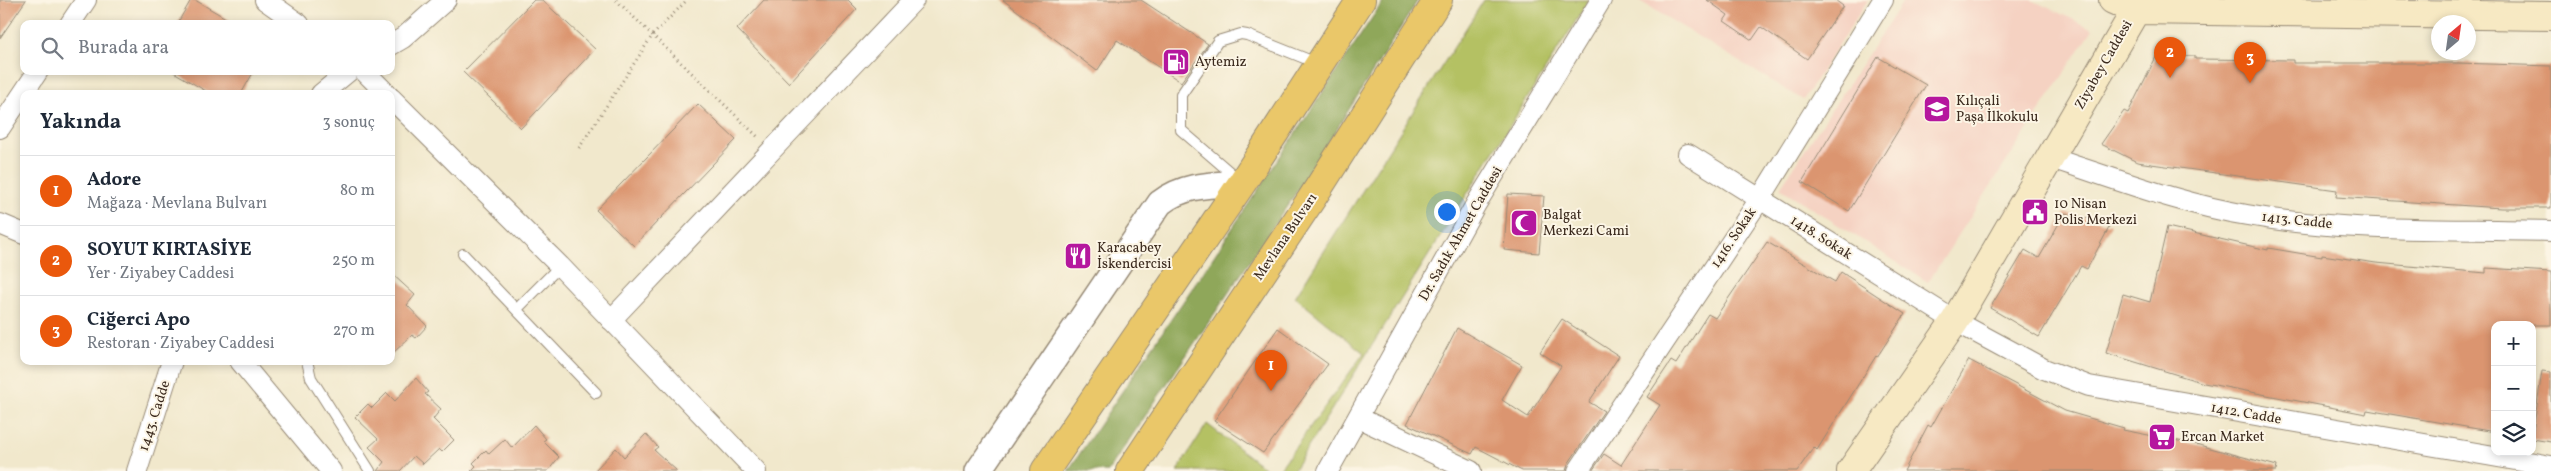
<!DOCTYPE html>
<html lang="tr">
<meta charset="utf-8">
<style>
body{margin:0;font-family:Vollkorn,serif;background:#f2f2f3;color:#1f2937}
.controls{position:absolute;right:15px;bottom:15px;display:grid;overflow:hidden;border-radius:10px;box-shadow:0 2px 8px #0003}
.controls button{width:45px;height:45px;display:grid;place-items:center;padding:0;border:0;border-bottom:1px solid #e0e1e3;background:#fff;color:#1f2937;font:25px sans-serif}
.compass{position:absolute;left:2431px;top:15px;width:45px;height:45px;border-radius:50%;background:#fff;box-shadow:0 2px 8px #0003;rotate:29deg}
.you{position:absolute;left:1446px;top:211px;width:18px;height:18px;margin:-12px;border:4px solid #fff;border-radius:50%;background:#1a73e8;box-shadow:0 0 0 8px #1a73e833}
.badge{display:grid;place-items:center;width:32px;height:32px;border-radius:50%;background:#ea580c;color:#fff;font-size:16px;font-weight:700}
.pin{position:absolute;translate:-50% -41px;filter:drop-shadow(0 1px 2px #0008)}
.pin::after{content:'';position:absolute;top:26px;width:18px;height:15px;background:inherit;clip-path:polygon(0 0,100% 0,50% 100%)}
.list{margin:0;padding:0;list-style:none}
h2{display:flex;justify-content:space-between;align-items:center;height:65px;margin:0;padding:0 20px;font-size:21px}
h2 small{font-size:16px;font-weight:400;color:#747a83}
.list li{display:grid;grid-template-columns:32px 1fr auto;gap:15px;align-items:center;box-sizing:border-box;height:70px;padding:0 20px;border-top:1px solid #e0e1e3}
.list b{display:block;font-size:19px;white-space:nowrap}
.list p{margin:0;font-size:16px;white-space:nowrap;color:#747a83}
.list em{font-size:16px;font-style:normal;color:#747a83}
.icon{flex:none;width:28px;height:28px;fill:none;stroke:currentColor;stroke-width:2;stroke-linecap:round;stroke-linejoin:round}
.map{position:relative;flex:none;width:2551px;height:471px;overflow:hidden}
.search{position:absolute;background:#fff;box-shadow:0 2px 8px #0003;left:20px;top:20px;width:375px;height:55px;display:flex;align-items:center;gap:12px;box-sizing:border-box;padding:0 18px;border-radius:10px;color:#747a83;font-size:19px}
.panel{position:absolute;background:#fff;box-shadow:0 2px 8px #0003;left:20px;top:90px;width:375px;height:275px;border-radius:10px}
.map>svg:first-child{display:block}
</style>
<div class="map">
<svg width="2551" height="471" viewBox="0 0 2551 471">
<rect width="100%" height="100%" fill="#fcf5e5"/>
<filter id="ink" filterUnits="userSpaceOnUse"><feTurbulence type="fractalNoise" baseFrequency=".02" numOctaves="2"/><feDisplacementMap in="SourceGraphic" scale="10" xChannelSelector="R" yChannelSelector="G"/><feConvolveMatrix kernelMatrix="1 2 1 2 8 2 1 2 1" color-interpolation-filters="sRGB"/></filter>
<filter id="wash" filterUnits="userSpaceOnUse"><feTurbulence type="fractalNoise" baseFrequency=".0096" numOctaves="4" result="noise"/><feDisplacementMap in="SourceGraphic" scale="20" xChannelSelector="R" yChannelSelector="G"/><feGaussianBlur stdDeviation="1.12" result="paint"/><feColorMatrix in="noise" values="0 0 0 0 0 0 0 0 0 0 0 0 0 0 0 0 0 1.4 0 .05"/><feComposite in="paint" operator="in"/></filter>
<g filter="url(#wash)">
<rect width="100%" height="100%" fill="#f1e8cc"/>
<g fill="#f5d2c2">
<path d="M1638,0H1868L1803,100Z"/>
<path d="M1904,0H2032L2093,29L1928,282L1780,188Z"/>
</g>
<g fill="#b4c164" stroke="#787641">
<path d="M1484,0H1589L1293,471H1278L1364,353L1295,297Z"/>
<path d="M1207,424L1268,471H1177Z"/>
</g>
<path fill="#8fa75a" stroke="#65683c" d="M1384,0H1418L1302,184L1108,471H1068L1208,265Z"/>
<g id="blocks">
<g fill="#db956f">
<path d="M0,0H26L0,38Z"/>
<path d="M191,0H195L236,24H177Z"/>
<path d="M534,0H542L595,49L521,128L463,72Z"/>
<path d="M764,0H848L857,9L789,83L737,29Z"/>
<path d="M1003,0H1141L1208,44L1181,82L1117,40L1097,71Z"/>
<path d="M1707,0H1835L1843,6L1807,59L1761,27L1752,40L1724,21L1728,15Z"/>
<path d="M2157,55L2195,56V59L2293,60V63H2458L2551,66V208H2501L2336,197L2337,190L2137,162L2101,144L2124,111L2128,113Z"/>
<path d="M1878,57L1926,85L1849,211L1802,182Z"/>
<path d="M172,71H254L241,94H211Z"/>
<path d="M698,104L736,140L634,246L596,210Z"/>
<path d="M1508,194L1544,196L1539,253L1504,250Z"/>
<path d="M2065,213L2111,224L2087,269L2081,266L2039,337L1990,308L2025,250L2039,258Z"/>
<path d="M2167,227L2268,250V248L2322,257V255L2376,263L2486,273V268L2551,272V325H2495V432L2367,410L2366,414L2204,383L2106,353L2123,294L2150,302Z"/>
<path d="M1767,242L1835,282L1841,272L1905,314L1877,357L1876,356L1817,450L1814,447L1797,471H1592L1604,454L1621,465L1660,405L1647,397L1671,361L1676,364L1708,314L1715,318Z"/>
<path d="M391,273L415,295L407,305L427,326L416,338L412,335L391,355Z"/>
<path d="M1562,319L1619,356L1589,402L1604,411L1568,464L1566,471H1522L1476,447L1472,454L1407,424L1457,328L1522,365L1502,400L1528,417L1561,366L1540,352Z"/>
<path d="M1278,328L1328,364L1263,453L1214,421Z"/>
<path d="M1969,360L2065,411L2124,428L2123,430L2199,445L2277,466L2276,471H1904L1928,425L1931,427Z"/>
<path d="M2542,371L2551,372V442L2532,439Z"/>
<path d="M416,378L428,392L425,394L441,409L433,419L454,440L442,452L439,449L423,464L414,456L400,471H377L384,462L369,447L378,439L355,417L368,404L372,408L387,393L395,401Z"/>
<path d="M534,425L546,439L543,441L559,457L548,471H471L476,466L473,463L486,450L489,454L505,439L512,448Z"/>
<path d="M646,434L658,447L654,450L677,471H594L616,448L624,457Z"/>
</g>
</g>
</g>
<g filter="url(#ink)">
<use href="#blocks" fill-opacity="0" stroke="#968975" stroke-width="1"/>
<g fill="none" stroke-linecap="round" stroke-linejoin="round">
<g stroke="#968975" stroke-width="12">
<g id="service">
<path d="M1239,180L1181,130V95L1218,41L1241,34L1247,35L1319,64"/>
<path d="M463,254L596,393"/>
<path d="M517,309L560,266"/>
<path d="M307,361L311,378L370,471"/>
</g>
</g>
<g stroke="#968975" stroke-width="22">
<g id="minor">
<path d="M265,0L299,24"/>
<path d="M70,24L86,0"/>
<path d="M391,45L403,38L446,0"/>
<path d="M364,71L387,94"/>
<path d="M321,94L349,71"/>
<path d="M391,98L560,266L756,471"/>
<path d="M0,128L38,71"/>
<path d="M1688,154L1955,321L2044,369L2089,386L2551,466"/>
<path d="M2051,158C2116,179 2180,204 2247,215C2347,233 2450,228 2551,231"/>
<path d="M0,224L24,234"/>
<path d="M611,320L914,0"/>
<path d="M240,361L331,471"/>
<path d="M1359,418L1471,471"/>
<path d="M137,471L172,361"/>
<path d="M1328,471L1476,204L1601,0"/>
<path d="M1578,471L1760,199L1883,0"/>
</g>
</g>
<g stroke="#968975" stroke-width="28">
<path id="tertiary" d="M978,471L1160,203C1184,184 1212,185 1242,183"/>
</g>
<g stroke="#968975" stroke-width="30">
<g id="secondary">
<path d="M2113,0L2136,10"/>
<path d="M1851,471L1955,321L2136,10L2551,16"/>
</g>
</g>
<g stroke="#968975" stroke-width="30">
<g id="trunk">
<path d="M1045,471L1242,183L1361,0"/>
<path d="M1130,471L1312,198L1438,0"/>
</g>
</g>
<g stroke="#968975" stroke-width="3" stroke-dasharray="1 4" stroke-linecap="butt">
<path d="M616,0L758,137"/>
<path d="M579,148L652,36L687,0"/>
</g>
<use href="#service" stroke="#fff" stroke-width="10"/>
<use href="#minor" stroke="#fff" stroke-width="20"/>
<use href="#tertiary" stroke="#fff" stroke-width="25"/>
<use href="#secondary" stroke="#f7e9c3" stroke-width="28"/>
<use href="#trunk" stroke="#eac769" stroke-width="28"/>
</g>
</g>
<defs>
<g id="fuel-square" transform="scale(1.4375)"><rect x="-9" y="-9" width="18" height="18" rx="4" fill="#b5179e" stroke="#fcf5e5"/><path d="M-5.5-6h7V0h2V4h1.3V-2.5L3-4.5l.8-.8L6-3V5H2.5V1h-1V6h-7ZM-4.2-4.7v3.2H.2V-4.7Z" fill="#fff"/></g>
<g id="school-square" transform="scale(1.4375)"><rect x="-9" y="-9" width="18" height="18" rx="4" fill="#b5179e" stroke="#fcf5e5"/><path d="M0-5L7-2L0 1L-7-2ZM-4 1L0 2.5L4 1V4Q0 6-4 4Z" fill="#fff"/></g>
<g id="civic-square" transform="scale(1.4375)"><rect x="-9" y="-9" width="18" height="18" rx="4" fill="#b5179e" stroke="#fcf5e5"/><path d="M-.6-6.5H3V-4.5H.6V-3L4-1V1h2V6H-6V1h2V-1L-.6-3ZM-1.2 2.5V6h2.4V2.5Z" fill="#fff"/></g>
<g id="mosque-square" transform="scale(1.4375)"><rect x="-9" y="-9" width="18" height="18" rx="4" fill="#b5179e" stroke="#fcf5e5"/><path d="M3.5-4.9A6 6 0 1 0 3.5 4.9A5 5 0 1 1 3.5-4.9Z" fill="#fff"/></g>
<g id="restaurant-square" transform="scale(1.4375)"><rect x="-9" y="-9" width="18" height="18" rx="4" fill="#b5179e" stroke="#fcf5e5"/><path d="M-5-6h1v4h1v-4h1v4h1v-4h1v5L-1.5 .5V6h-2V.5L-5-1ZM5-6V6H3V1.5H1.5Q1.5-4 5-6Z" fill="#fff"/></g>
<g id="supermarket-square" transform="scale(1.4375)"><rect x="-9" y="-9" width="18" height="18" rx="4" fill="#b5179e" stroke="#fcf5e5"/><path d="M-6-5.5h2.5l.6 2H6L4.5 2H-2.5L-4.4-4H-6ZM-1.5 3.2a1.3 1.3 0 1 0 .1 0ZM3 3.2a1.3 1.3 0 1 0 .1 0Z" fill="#fff"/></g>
</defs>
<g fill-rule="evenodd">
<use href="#fuel-square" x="1176" y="62"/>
<use href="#school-square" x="1937" y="109"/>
<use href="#civic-square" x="2035" y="212"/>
<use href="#mosque-square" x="1524" y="223"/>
<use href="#restaurant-square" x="1078" y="256"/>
<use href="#supermarket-square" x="2162" y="437"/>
</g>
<g text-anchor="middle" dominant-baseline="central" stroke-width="4" stroke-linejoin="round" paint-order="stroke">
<g font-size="14" fill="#3b2a1e" stroke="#fcf5e5" text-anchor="start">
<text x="1195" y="62">Aytemiz</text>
<text x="1956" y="101">Kılıçali<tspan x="1956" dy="16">Paşa İlkokulu</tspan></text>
<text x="2054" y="204">10 Nisan<tspan x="2054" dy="16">Polis Merkezi</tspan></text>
<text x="1543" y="215">Balgat<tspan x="1543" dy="16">Merkezi Cami</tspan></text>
<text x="1097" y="248">Karacabey<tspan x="1097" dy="16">İskendercisi</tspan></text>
<text x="2181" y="437">Ercan Market</text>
</g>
<g font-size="14" fill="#3b2a1e" stroke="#fcf5e5">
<text transform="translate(2104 65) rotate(-60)">Ziyabey Caddesi</text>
<text transform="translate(2297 221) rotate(6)">1413. Cadde</text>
<text transform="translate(1461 234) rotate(-60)">Dr. Sadık Ahmet Caddesi</text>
<text transform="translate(1286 237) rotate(-56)">Mevlana Bulvarı</text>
<text transform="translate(1734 238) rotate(-56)">1416. Sokak</text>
<text transform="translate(1821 238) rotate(32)">1418. Sokak</text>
<text transform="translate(2246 414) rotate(10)">1412. Cadde</text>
<text transform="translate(155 416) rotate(-72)">1443. Cadde</text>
</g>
</g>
</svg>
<div class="controls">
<button>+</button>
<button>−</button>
<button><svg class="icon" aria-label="layers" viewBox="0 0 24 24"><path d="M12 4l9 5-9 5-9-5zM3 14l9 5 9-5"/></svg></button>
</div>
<svg class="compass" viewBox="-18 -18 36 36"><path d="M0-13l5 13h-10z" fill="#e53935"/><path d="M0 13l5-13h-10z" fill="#747a83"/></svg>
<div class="you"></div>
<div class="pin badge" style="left:1271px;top:391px">1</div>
<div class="pin badge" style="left:2170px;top:78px">2</div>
<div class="pin badge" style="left:2250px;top:83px">3</div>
<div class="search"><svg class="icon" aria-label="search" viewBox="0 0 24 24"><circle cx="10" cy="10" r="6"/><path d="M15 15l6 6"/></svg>Burada ara</div>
<section class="panel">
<h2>Yakında<small>3 sonuç</small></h2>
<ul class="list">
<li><span class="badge">1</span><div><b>Adore</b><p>Mağaza · Mevlana Bulvarı</p></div><em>80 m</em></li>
<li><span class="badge">2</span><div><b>SOYUT KIRTASİYE</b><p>Yer · Ziyabey Caddesi</p></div><em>250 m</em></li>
<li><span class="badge">3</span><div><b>Ciğerci Apo</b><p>Restoran · Ziyabey Caddesi</p></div><em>270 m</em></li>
</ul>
</section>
</div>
